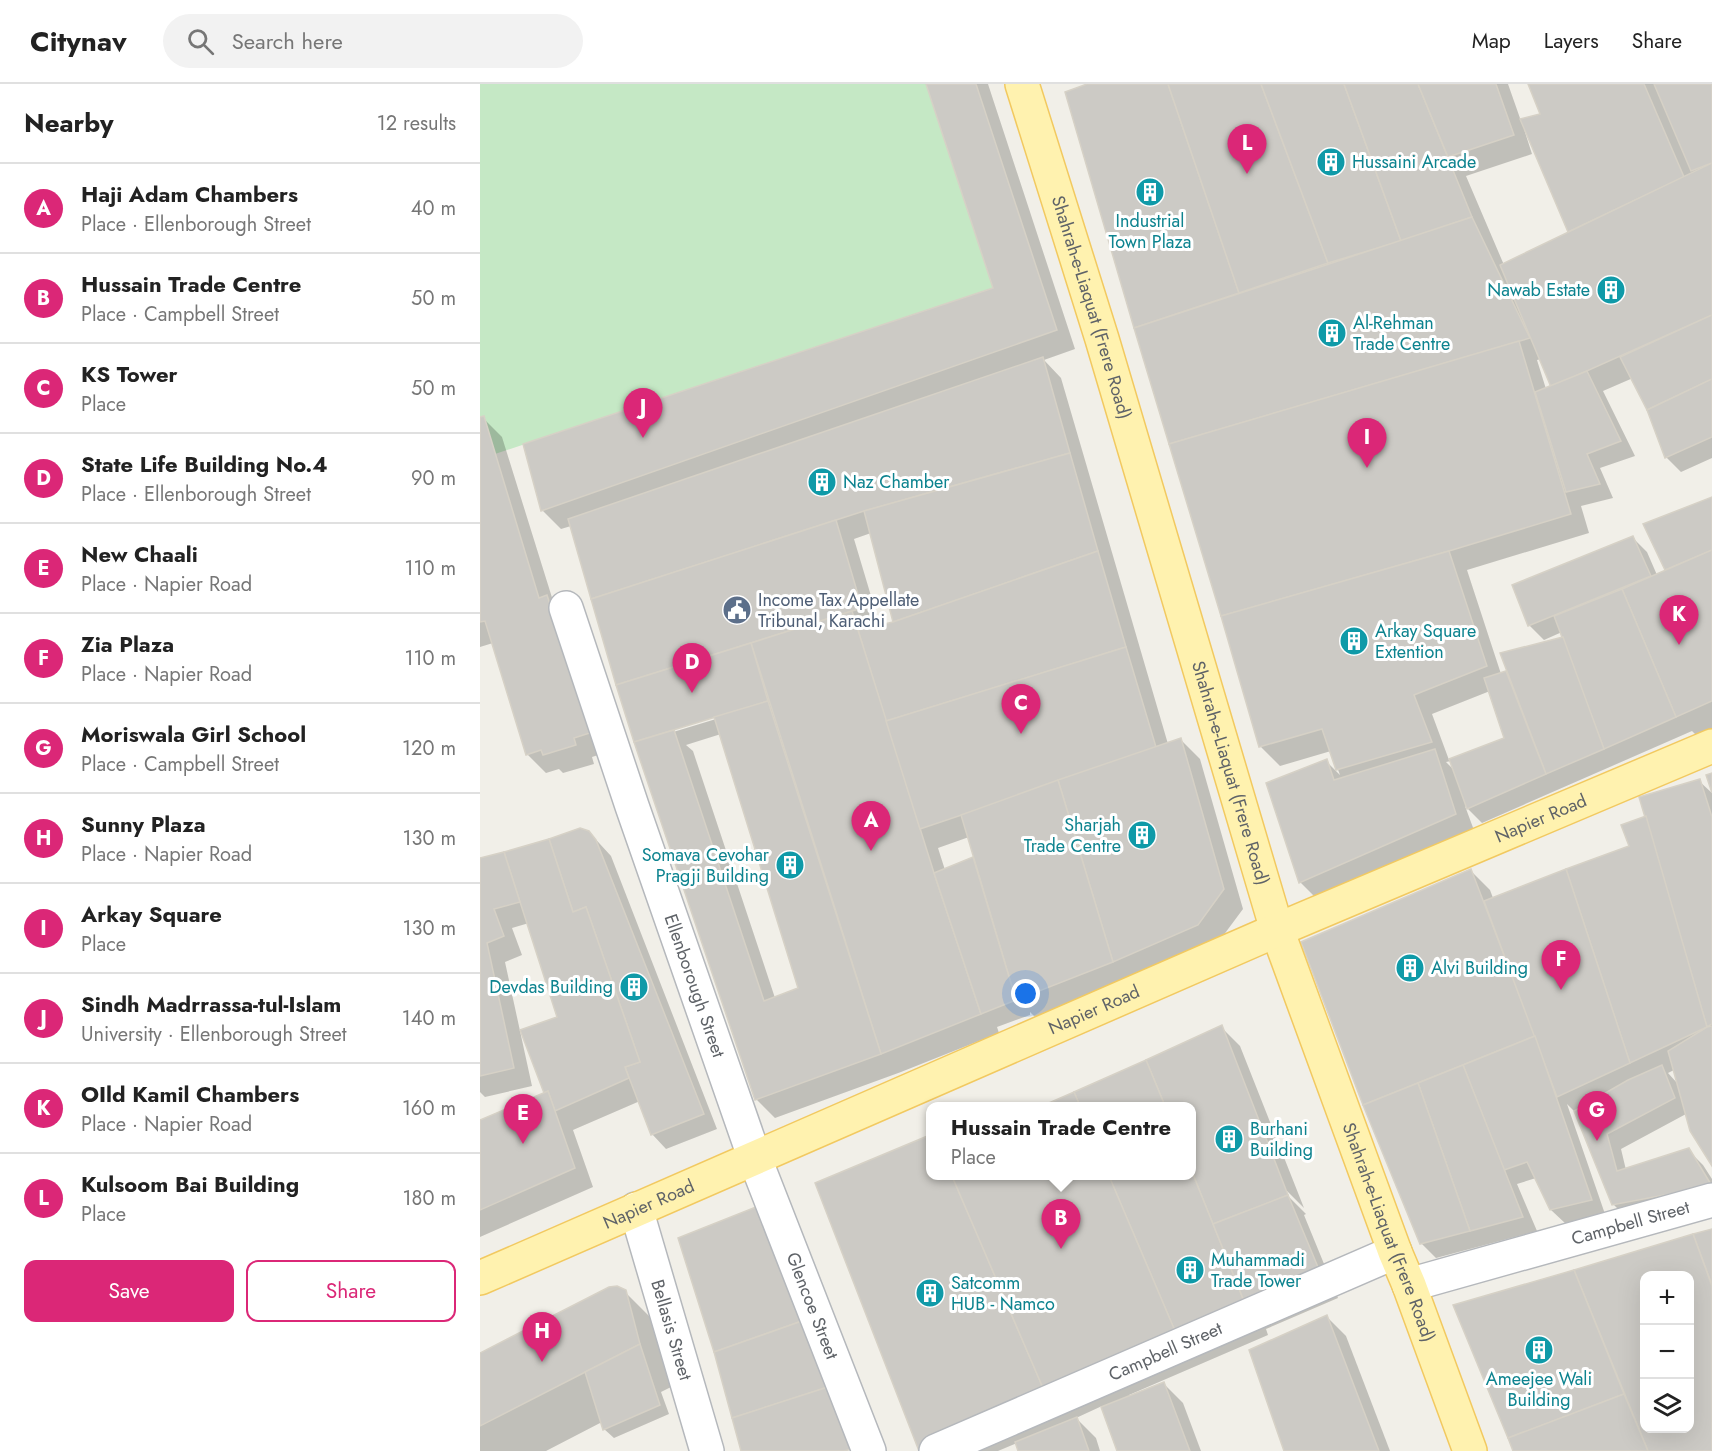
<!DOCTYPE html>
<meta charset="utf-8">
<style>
body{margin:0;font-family:Jost,sans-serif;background:#f2f2f2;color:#222}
.controls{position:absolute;right:18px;bottom:18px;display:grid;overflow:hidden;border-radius:12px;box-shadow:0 6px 24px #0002}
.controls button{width:54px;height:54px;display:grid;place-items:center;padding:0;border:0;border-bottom:2px solid #e0e0e0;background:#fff;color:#222;font:30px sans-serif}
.you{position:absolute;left:546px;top:910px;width:21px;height:21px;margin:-15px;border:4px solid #fff;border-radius:50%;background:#1a73e8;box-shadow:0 0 0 9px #1a73e833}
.badge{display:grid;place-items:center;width:39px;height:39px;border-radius:50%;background:#db2777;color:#fff;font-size:20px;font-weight:700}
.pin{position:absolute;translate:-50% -50px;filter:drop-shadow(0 2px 3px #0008)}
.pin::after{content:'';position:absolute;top:32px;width:21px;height:18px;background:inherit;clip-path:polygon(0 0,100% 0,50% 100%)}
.popup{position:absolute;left:446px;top:1018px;width:270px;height:78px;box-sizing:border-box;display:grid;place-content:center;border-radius:12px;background:#fff;filter:drop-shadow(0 2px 4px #0005);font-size:20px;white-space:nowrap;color:#767676}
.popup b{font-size:22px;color:#222}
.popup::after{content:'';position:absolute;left:50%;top:100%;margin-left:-12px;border:12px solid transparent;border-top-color:#fff}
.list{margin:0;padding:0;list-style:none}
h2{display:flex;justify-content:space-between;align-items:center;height:78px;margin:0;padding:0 24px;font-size:26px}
h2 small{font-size:20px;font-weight:400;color:#767676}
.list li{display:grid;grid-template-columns:39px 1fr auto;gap:18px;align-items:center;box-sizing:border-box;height:90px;padding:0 24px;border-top:2px solid #e0e0e0}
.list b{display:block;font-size:22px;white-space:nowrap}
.list p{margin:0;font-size:20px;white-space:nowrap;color:#767676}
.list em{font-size:20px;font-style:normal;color:#767676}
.actions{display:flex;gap:12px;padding:18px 24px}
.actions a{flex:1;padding:14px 0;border:2px solid #db2777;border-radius:12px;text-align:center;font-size:21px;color:#db2777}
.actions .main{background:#db2777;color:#fff}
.icon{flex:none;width:33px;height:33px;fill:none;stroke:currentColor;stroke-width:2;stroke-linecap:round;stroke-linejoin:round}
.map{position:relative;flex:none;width:1232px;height:1367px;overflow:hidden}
header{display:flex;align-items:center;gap:36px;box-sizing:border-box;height:84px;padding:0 30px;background:#fff;border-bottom:2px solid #e0e0e0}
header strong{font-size:28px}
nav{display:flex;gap:33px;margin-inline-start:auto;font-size:21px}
.search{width:420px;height:54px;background:#f2f2f2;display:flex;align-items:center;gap:15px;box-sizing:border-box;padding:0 21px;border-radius:33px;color:#767676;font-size:22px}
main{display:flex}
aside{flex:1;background:#fff}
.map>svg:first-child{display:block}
</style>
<header>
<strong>Citynav</strong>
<div class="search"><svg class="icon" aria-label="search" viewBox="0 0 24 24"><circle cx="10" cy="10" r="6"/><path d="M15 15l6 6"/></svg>Search here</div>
<nav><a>Map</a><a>Layers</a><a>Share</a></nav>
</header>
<main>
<aside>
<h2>Nearby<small>12 results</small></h2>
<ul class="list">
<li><span class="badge">A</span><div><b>Haji Adam Chambers</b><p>Place · Ellenborough Street</p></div><em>40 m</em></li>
<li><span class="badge">B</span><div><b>Hussain Trade Centre</b><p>Place · Campbell Street</p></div><em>50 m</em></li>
<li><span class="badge">C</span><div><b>KS Tower</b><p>Place</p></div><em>50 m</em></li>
<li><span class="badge">D</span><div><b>State Life Building No.4</b><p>Place · Ellenborough Street</p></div><em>90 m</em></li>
<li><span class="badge">E</span><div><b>New Chaali</b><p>Place · Napier Road</p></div><em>110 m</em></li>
<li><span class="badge">F</span><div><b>Zia Plaza</b><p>Place · Napier Road</p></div><em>110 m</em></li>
<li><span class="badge">G</span><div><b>Moriswala Girl School</b><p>Place · Campbell Street</p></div><em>120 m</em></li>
<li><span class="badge">H</span><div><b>Sunny Plaza</b><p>Place · Napier Road</p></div><em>130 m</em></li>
<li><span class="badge">I</span><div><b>Arkay Square</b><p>Place</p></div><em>130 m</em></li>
<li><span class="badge">J</span><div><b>Sindh Madrrassa-tul-Islam</b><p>University · Ellenborough Street</p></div><em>140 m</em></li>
<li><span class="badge">K</span><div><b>OIld Kamil Chambers</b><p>Place · Napier Road</p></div><em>160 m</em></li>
<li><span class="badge">L</span><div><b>Kulsoom Bai Building</b><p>Place</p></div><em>180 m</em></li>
</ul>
<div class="actions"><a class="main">Save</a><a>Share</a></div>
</aside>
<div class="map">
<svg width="1232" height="1367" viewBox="0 0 1232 1367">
<rect width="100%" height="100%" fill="#f1efe8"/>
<path fill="#c5e8c5" d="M0,0H446L513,204L15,370L4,332H0Z"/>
<g fill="#0003" fill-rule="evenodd">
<path d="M447,0H508L595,265L564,276L581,294L688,660L701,656L720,675L763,825L737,860L556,934L550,928V931L517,943L519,949L421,988L295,1034L276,1015L155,657L91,442L81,445L62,426L514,205ZM391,449L414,539L400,542L374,455ZM236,631V635L157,659L156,656ZM241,650L320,905L295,914L213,667L206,661ZM489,753L497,779L492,774L465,786L458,764Z"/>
<path d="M610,0H1028L1041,37L1062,31L1050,0H1232V374L1201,388L1186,373L1169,326L1153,294L1123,307L1155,372L1120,384L1133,414L1101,422L1109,449L987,486L1021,590L1085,554L1082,548L1064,556L1049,541L1152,453L1167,468L1177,491L1188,487L1165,441L1232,415V644L1216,651L1212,647L1002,739L985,722L995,749L839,817L820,798L846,677L860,691L851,667L800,682L781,663L586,9ZM1046,44L1090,149L1024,181L986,92L1052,70L1044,45ZM1061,275L1072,303L1066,305L1057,276ZM1010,607L1026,655L969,676L952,630ZM971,677L975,687L966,678Z"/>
<path d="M3,334L22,353L74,520L137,665L112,673L114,680L83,689L79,685L66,689L47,670L13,559L0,563V335Z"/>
<path d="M1219,697L1232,709V1080L1206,1030L1141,1065L1146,1086L1208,1066L1223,1081L1232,1095V1119L1148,1135L1134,1121L1096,1029L1087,1020L1125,1130L1086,1140L1071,1126L1056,1094L1037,1100L1057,1147L956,1174L941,1159L885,1021L823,859L991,787L1010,806L1013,814L1151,763L1168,733ZM1194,986L1198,1000L1188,989Z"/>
<path d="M109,748L131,772L237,1045L186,1065L172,1050L160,1017L93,1046L113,1103L0,1153V1037L66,1009L79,934L49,839L32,844L42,871L25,878L52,1002L5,1013L0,1008V775Z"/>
<path d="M741,943L760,962L824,1124L807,1107V1111L826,1130L824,1131L858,1214L786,1245L788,1251L649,1311L650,1313L684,1300L703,1319L721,1367H638L622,1322L596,1334L616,1354L620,1367H540L537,1359L518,1367H441L337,1100L450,1053V1092H712V1022H567Z"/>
<path d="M1232,1146V1367H1035L975,1222ZM1164,1192H1210V1344H1164Z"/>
<path d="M145,1208L184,1247L199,1299L181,1308L189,1330L134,1354L124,1345L122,1338L66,1367H0V1270Z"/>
<path d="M847,1233L866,1252L910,1367H806Z"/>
</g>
<g fill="#cccac5" stroke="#d6d1c6" stroke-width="1.5" fill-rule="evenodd">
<path d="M446,0H496L577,246L61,427L43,360L513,204Z"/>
<path d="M607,0H688L759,209L654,244L585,8Z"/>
<path d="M688,0H781L848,179L759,209Z"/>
<path d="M781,0H864L921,157L848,179Z"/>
<path d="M864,0H938L992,133L921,157Z"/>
<path d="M938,0H1016L1034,51L968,73Z"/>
<path d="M1048,0H1164L1204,93L1088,148L1040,35L1060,30Z"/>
<path d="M1174,0H1232V79L1211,87Z"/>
<path d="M1232,79V231L1071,303L1020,181Z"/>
<path d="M992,133L1050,254L689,360L654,244Z"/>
<path d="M1232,231V295L1167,326L1140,273Z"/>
<path d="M1039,257L1091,430L969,467L741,532L689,360Z"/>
<path d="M563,273L590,369L384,427L111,515L88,435Z"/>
<path d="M1107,287L1141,357L1107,370L1120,400L1086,408L1055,308Z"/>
<path d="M1232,295V353L1185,374L1167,326Z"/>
<path d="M4,332L59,514L67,511L78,546L119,646L94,654L96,661L63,671L61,666L46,671L5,537L0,538V333Z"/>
<path d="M590,369L618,467L413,538L384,427Z"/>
<path d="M1232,413V466L1185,486L1163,440Z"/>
<path d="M356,436L382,524L136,601L111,515Z"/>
<path d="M1153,452L1171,492L1048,542L1032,501Z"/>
<path d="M1232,466V617L1196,633L1142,505Z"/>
<path d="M618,467L646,563L406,637L378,546L413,538Z"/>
<path d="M969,467L1007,582L934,611L952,658L856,686L842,645L779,663L741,532Z"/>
<path d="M1142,505L1196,633L1124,665L1074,532Z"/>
<path d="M372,527L454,789L501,930L401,970L271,559Z"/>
<path d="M1083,553L1124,665L1066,690L1020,569Z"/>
<path d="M271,559L288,617L154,658L136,601Z"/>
<path d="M646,563L676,663L541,711L440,745L406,637Z"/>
<path d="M1026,587L1066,690L987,725L969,675L1024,654L1004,594Z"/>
<path d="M288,617L401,970L275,1016L154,658L194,646L284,917L318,904L234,633Z"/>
<path d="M701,654L744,805L718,841L633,878L578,696Z"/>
<path d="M955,665L976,730L819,799L786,699L847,675L854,696Z"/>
<path d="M1232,689V709L1226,691Z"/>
<path d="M1220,695L1232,733V940L1227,943L1159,713Z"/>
<path d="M578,696L633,878L536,916L481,731Z"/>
<path d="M1166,732L1227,943L1150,979L1086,785L1149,762L1141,741Z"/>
<path d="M100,744L109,747L116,756L224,1030L171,1051L145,983L160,978L106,823L93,828L69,755Z"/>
<path d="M69,755L93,828L106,823L160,978L145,983L149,994L75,1027L68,1007L64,1009L40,946L77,933L24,768Z"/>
<path d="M24,768L40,818L14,825L24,852L7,859L34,984L0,992V774Z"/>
<path d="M493,773L536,916L501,930L454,789Z"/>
<path d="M991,785L1055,952L883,1021L821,858Z"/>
<path d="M1086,785L1150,979L1077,1013L1004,817Z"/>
<path d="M742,941L808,1111L733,1140L712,1088V1022H685L666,976Z"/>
<path d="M1232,942V1082L1210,1047L1188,967L1227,943Z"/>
<path d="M1055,952L1112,1116L1070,1126L1047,1078L1024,1086L983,981Z"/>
<path d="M666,976L685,1022H600L594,1008Z"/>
<path d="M983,981L1043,1133L990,1147L938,999Z"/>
<path d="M1182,981L1195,1014L1127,1050L1137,1087L1209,1064L1232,1102L1132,1121L1094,1027L1148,996Z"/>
<path d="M938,999L990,1147L940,1160L883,1021Z"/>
<path d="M68,1007L95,1084L0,1126V1036Z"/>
<path d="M594,1008L600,1022H562Z"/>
<path d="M450,1051V1092H472L569,1318L456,1367H439L335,1099Z"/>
<path d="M712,1088L770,1232L701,1261L629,1092H712Z"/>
<path d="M472,1092H629L701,1261L569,1318Z"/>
<path d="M808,1111L845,1200L770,1232L733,1140Z"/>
<path d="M281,1121L322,1237L234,1268L198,1154Z"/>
<path d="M1232,1145V1201L1213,1150Z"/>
<path d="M1213,1150L1232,1202V1367H1168L1094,1186ZM1164,1192H1210V1344H1164Z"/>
<path d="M1094,1186L1144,1310L1028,1354L973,1221Z"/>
<path d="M137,1202L146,1206L160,1260L0,1342V1269L129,1203Z"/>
<path d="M847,1231L899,1367H804L769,1266Z"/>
<path d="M322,1237L348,1303L252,1334L234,1268Z"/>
<path d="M160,1260L180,1321L123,1346L105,1288Z"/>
<path d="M684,1298L710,1367H637L621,1323Z"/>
<path d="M348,1303L372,1365L364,1367H261L252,1334Z"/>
<path d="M1144,1310L1168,1367H1033L1028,1354Z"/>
<path d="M597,1333L609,1367H538L535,1358Z"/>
</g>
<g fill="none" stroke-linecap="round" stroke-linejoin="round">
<g stroke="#b5b8bc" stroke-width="36">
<g id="minor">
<path id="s1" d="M86,524L152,722L275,1075L389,1367"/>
<path id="s2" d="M156,1125L227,1367"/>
<path id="s3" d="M929,1201L1232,1116"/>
<path id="s4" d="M456,1367L915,1168"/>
</g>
</g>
<g stroke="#f2c960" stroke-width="36">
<g id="major">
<path id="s5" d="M542,0L622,255L797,846L915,1168L929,1201L990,1367"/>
<path id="s6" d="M0,1194L797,846L1232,662"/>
</g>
</g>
<use href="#minor" stroke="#fff" stroke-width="33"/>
<use href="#major" stroke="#fff2af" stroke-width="33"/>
</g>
<defs>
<g id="building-disc" transform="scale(1.5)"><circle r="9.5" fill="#0f9aa8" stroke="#fff"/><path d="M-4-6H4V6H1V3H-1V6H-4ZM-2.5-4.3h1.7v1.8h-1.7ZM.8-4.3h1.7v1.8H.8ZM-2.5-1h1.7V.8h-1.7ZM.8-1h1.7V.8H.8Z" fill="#fff"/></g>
<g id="civic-disc" transform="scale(1.5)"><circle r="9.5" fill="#5c6f8a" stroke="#fff"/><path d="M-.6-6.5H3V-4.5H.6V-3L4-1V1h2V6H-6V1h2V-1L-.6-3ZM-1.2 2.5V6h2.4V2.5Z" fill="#fff"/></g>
</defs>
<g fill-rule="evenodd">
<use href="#building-disc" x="851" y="78"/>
<use href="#building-disc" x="670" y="108"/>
<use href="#building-disc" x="1131" y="206"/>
<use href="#building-disc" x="852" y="249"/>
<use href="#building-disc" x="342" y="398"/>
<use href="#civic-disc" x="257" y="526"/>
<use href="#building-disc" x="874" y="557"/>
<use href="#building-disc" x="662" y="751"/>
<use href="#building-disc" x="310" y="781"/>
<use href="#building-disc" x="930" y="884"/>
<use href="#building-disc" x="154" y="903"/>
<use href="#building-disc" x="749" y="1055"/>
<use href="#building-disc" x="710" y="1186"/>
<use href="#building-disc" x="450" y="1209"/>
<use href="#building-disc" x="1059" y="1266"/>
</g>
<g text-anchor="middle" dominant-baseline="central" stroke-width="6" stroke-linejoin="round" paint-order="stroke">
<g font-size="18" fill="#0d838f" stroke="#fff" text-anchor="start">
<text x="872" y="78">Hussaini Arcade</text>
<text x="670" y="137" text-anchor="middle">Industrial<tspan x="670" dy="21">Town Plaza</tspan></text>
<text x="1110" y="206" text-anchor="end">Nawab Estate</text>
<text x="873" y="239">Al-Rehman<tspan x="873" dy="21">Trade Centre</tspan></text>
<text x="363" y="398">Naz Chamber</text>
<text x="895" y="547">Arkay Square<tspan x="895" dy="21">Extention</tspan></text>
<text x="641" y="741" text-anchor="end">Sharjah<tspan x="641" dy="21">Trade Centre</tspan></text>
<text x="289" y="771" text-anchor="end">Somava Cevohar<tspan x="289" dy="21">Pragji Building</tspan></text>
<text x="951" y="884">Alvi Building</text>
<text x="133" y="903" text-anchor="end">Devdas Building</text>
<text x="770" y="1045">Burhani<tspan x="770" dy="21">Building</tspan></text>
<text x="731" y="1176">Muhammadi<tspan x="731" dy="21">Trade Tower</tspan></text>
<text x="471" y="1199">Satcomm<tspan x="471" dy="21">HUB - Namco</tspan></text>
<text x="1059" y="1295" text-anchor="middle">Ameejee Wali<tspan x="1059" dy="21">Building</tspan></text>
</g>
<g font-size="18" fill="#5f6368" stroke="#fff">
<text stroke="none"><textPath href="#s5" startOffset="234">Shahrah-e-Liaquat (Frere Road)</textPath></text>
<text stroke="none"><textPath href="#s5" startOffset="720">Shahrah-e-Liaquat (Frere Road)</textPath></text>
<text stroke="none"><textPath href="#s6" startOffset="1156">Napier Road</textPath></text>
<text stroke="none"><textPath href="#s1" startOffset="399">Ellenborough Street</textPath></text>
<text stroke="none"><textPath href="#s6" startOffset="670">Napier Road</textPath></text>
<text stroke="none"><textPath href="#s6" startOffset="184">Napier Road</textPath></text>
<text stroke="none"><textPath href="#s3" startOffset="230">Campbell Street</textPath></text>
<text stroke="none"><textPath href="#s5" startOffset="1206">Shahrah-e-Liaquat (Frere Road)</textPath></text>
<text stroke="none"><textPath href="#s1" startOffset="740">Glencoe Street</textPath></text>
<text stroke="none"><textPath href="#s2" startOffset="126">Bellasis Street</textPath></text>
<text stroke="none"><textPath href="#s4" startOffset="250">Campbell Street</textPath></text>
</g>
<g font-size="18" fill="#4e5e75" stroke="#fff" text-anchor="start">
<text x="278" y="516">Income Tax Appellate<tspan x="278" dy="21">Tribunal, Karachi</tspan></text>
</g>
</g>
</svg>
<div class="controls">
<button>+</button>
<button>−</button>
<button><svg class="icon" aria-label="layers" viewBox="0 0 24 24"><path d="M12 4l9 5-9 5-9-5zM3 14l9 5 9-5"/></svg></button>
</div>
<div class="you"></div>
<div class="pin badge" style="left:391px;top:767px">A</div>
<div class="pin badge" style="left:581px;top:1165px">B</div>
<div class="popup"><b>Hussain Trade Centre</b>Place</div>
<div class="pin badge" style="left:541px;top:650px">C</div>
<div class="pin badge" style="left:212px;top:609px">D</div>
<div class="pin badge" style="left:43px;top:1060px">E</div>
<div class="pin badge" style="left:1081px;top:906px">F</div>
<div class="pin badge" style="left:1117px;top:1057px">G</div>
<div class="pin badge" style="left:62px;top:1278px">H</div>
<div class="pin badge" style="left:887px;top:384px">I</div>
<div class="pin badge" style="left:163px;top:354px">J</div>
<div class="pin badge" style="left:1199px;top:561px">K</div>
<div class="pin badge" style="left:767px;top:90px">L</div>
</div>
</main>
